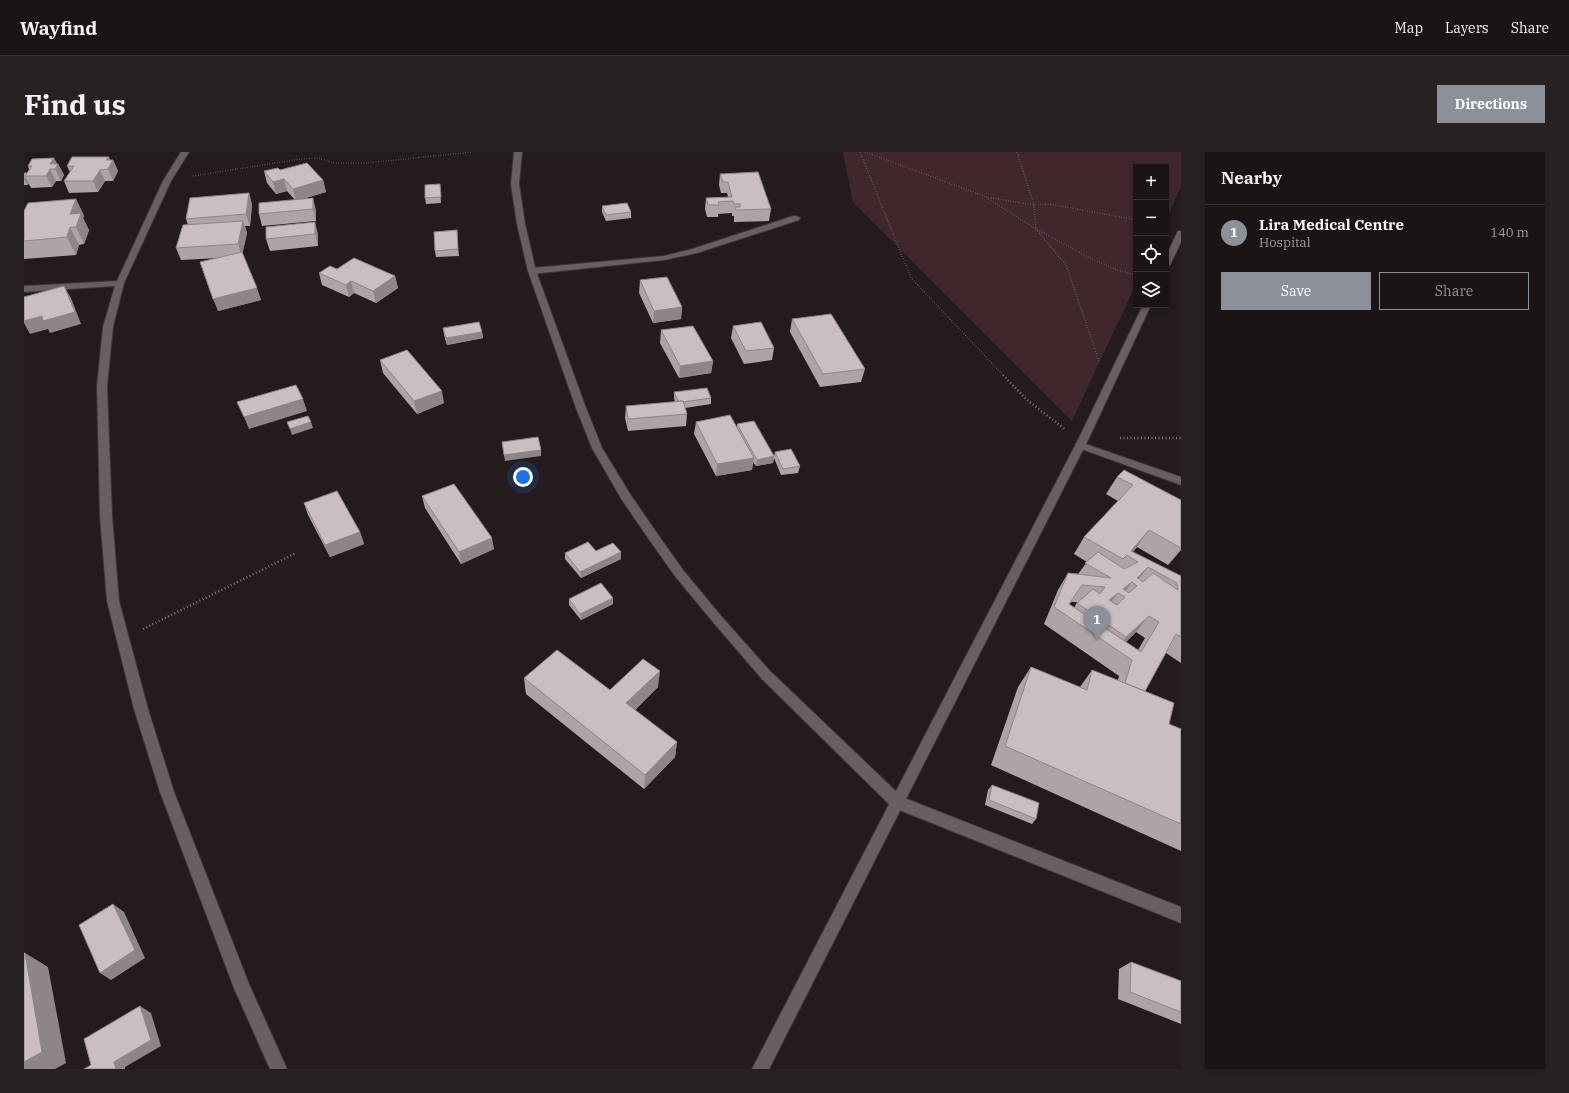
<!DOCTYPE html>
<meta charset="utf-8">
<style>
body{margin:0;font-family:"IBM Plex Serif",serif;background:#272122;color:#f1f3f6}
.controls{position:absolute;right:12px;top:12px;display:grid;overflow:hidden;border-radius:0px;box-shadow:0 2px 6px #0003}
.controls button{width:36px;height:36px;display:grid;place-items:center;padding:0;border:0;border-bottom:1px solid #383334;background:#1a1415;color:#f1f3f6;font:20px sans-serif}
.you{position:absolute;left:499px;top:325px;width:14px;height:14px;margin:-10px;border:3px solid #fff;border-radius:50%;background:#1a73e8;box-shadow:0 0 0 6px #1a73e833}
.badge{display:grid;place-items:center;width:26px;height:26px;border-radius:50%;background:#8c9099;color:#fff;font-size:13px;font-weight:700}
.pin{position:absolute;translate:-50% -33px;filter:drop-shadow(0 1px 2px #0008)}
.pin::after{content:'';position:absolute;top:21px;width:14px;height:12px;background:inherit;clip-path:polygon(0 0,100% 0,50% 100%)}
.list{margin:0;padding:0;list-style:none}
h2{display:flex;justify-content:space-between;align-items:center;height:52px;margin:0;padding:0 16px;font-size:17px}
h2 small{font-size:13px;font-weight:400;color:#9f9ea0}
.list li{display:grid;grid-template-columns:26px 1fr auto;gap:12px;align-items:center;box-sizing:border-box;height:56px;padding:0 16px;border-top:1px solid #383334}
.list b{display:block;font-size:15px;white-space:nowrap}
.list p{margin:0;font-size:13px;white-space:nowrap;color:#9f9ea0}
.list em{font-size:13px;font-style:normal;color:#9f9ea0}
.actions{display:flex;gap:8px;padding:12px 16px}
.actions a{flex:1;padding:9px 0;border:1px solid #8c9099;border-radius:0px;text-align:center;font-size:14px;color:#8c9099}
.actions .main{background:#8c9099;color:#fff}
.icon{flex:none;width:22px;height:22px;fill:none;stroke:currentColor;stroke-width:2;stroke-linecap:round;stroke-linejoin:round}
.map{position:relative;flex:none;width:1157px;height:917px;overflow:hidden;border-radius:0px}
header{display:flex;align-items:center;gap:24px;box-sizing:border-box;height:56px;padding:0 20px;background:#1a1415;border-bottom:1px solid #383334}
header strong{font-size:19px}
nav{display:flex;gap:22px;margin-inline-start:auto;font-size:14px}
.intro{display:flex;align-items:center;justify-content:space-between;box-sizing:border-box;height:96px;padding:0 24px}
h1{margin:0;font-size:28px}
.button{padding:10px 18px;border-radius:0px;background:#8c9099;color:#fff;font-size:14px;font-weight:700}
main{display:flex;gap:24px;padding:0 24px}
aside{flex:1;background:#1a1415;border-radius:0px;box-shadow:0 2px 6px #0003}
.map>svg:first-child{display:block}
</style>
<header>
<strong>Wayfind</strong>
<nav><a>Map</a><a>Layers</a><a>Share</a></nav>
</header>
<div class="intro"><h1>Find us</h1><a class="button">Directions</a></div>
<main>
<div class="map">
<svg width="1157" height="917" viewBox="0 0 1157 917">
<rect width="100%" height="100%" fill="#231b1c"/>
<path fill="#40272c" d="M819,0H1157V35L1142,67V15H1112V132L1048,269L829,50Z"/>
<g fill="none" stroke-linecap="round" stroke-linejoin="round">
<g stroke="#3c3637" stroke-width="2">
<g id="lane">
<path d="M769,64H772L776,66L775,68L673,101L640,108L508,122L504,119L508,116L640,104L668,97Z"/>
<path d="M1056,290L1157,325V333L1052,295L1051,293L1052,291Z"/>
</g>
</g>
<g stroke="#3c3637" stroke-width="2">
<g id="street">
<path d="M157,0H165L147,29L100,131L89,175L83,234L88,364L95,449L124,557L150,640L225,832L263,917H246L210,836L136,640L110,557L83,449L76,364L73,234L79,175L91,134L0,140V134L93,129L139,29Z"/>
<path d="M490,0H498L495,32L501,72L512,119L562,256L578,296L606,342L630,377L659,418L697,464L746,519L878,645L1157,755V771L868,655L738,527L689,470L651,424L622,383L598,348L568,296L552,256L504,119L493,72L487,32Z"/>
</g>
</g>
<g stroke="#3c3637" stroke-width="2">
<g id="secondary">
<path d="M1154,79H1157V90L1146,113L1142,116V104Z"/>
<path d="M1119,153H1127L1065,286L745,917H728L1055,286Z"/>
</g>
</g>
<g stroke="#7f797a" stroke-width="1.5" stroke-dasharray="0.5 2" stroke-linecap="butt">
<path d="M836,0L887,126L980,224"/>
<path d="M841,0L960,44L1012,77L1064,105L1093,118L1112,123"/>
<path d="M993,0L1010,53L1012,77L1042,113L1075,209"/>
<path d="M169,24L277,7L294,6L311,11H343L448,0"/>
<path d="M962,45L1010,53L1026,52L1112,68"/>
</g>
<g stroke="#7f797a" stroke-width="2.5" stroke-dasharray="1 2.5" stroke-linecap="butt">
<path d="M979,223L1003,248L1042,278"/>
<path d="M1096,286H1157"/>
<path d="M119,477L272,401"/>
</g>
<use href="#lane" fill="#695f60" fill-rule="evenodd"/>
<use href="#street" fill="#695f60" fill-rule="evenodd"/>
<use href="#secondary" fill="#695f60" fill-rule="evenodd"/>
</g>
<g fill="#aea3a5" fill-rule="evenodd">
<path d="M85,5L86,8H89L94,19L89,29H81L74,40L45,41L40,29L46,20L43,14Z"/>
<path d="M34,12L40,23L37,29H32L28,35L7,36L5,32L3,33H0V21H3L5,18L4,14Z"/>
<path d="M256,18L299,28L302,40L278,47L292,58V69L238,74L235,62L271,48L263,39L252,42L243,31L240,19Z"/>
<path d="M696,22L747,57L745,69L710,70V64H708V61L694,62V65H683L681,57L682,46L704,45L703,41H697L695,33Z"/>
<path d="M416,32L417,51L402,52L401,46Z"/>
<path d="M225,41L228,53L226,74H221L223,81L218,102L237,148L194,159L195,106L157,108L152,96L164,73L162,67Z"/>
<path d="M52,47L60,64L59,66L65,78L60,92L55,93L52,103L0,107V89Z"/>
<path d="M578,54L607,60V66L582,69L578,60Z"/>
<path d="M242,75L294,82V94L246,99L242,87Z"/>
<path d="M433,84L435,104L412,105L411,99Z"/>
<path d="M313,117L371,124L374,136L352,151L330,141L325,145L298,133L295,121Z"/>
<path d="M616,128L658,155L657,167L629,171L615,141Z"/>
<path d="M768,167L841,217L837,230L796,235L766,180Z"/>
<path d="M709,174L750,196L748,208L720,212L707,186Z"/>
<path d="M419,176L458,180L459,186L423,193L420,183Z"/>
<path d="M637,178L689,209L687,221L655,226L636,191Z"/>
<path d="M356,208L420,251L393,262L359,221Z"/>
<path d="M650,240L687,246V252L661,256L663,262L662,274L604,279L601,266L602,254L651,250L650,246Z"/>
<path d="M672,270L713,275V272L750,304L751,300L776,314L774,321L757,323L750,306L749,311L732,314L729,310L728,318L692,324L670,282Z"/>
<path d="M1093,325L1157,348V398L1144,413L1113,395L1109,400L1157,424V511L1142,501L1121,539L1145,572L1157,577V699L967,613L994,535L1007,515L1056,535L1068,518L1094,528L1095,524L1020,472L1034,438L1044,421L1054,422L1063,410L1050,402L1060,385L1094,349L1082,342ZM1047,450H1053L1050,456L1045,453ZM1112,480L1121,486L1114,498L1102,490Z"/>
<path d="M398,344L470,397L437,412L401,356Z"/>
<path d="M280,351L336,380L340,392L306,405L284,363Z"/>
<path d="M572,399L597,407L557,426L541,407V401Z"/>
<path d="M589,446V452L557,468L545,453V447Z"/>
<path d="M500,526L586,538L634,535L611,558L653,590L651,605L620,637L502,542Z"/>
<path d="M968,633L1012,667L1008,672L961,653L964,638Z"/>
<path d="M1107,810L1157,829V872L1094,847L1095,817Z"/>
</g>
<g fill="#8d8586">
<path d="M85,5L87,11L89,8L94,19L89,29L84,17L82,8Z"/>
<path d="M30,6L34,13V12L40,23L37,29L31,17L26,12Z"/>
<path d="M26,17L32,29L28,35L22,24Z"/>
<path d="M76,18L81,29L74,40L69,29Z"/>
<path d="M2,26L5,32L3,33L0,27Z"/>
<path d="M260,27L263,39L252,42L249,30Z"/>
<path d="M299,28L302,40L272,49L269,37Z"/>
<path d="M225,41L228,53L226,74L222,62Z"/>
<path d="M289,46L292,58V69L289,57Z"/>
<path d="M52,47L60,64L59,66L65,78L60,92L52,75L46,62Z"/>
<path d="M219,69L223,81L218,104L214,92Z"/>
<path d="M291,70L294,82V94L291,82Z"/>
<path d="M46,75L55,93L52,103L43,85Z"/>
<path d="M371,124L374,136L352,151L349,139Z"/>
<path d="M327,129L330,141L325,145L322,133Z"/>
<path d="M40,134L47,146L57,172L26,181L24,177L6,182L0,171V169Z"/>
<path d="M233,136L237,148L194,159L189,147Z"/>
<path d="M658,155L657,167L629,171L630,159Z"/>
<path d="M458,180L459,186L423,193L422,186Z"/>
<path d="M689,209L687,221L655,226L656,214Z"/>
<path d="M418,239L420,251L393,262L390,249Z"/>
<path d="M279,247L283,259L225,277L220,265Z"/>
<path d="M287,270L289,276L268,283L266,277Z"/>
<path d="M517,298V304L481,309L480,303Z"/>
<path d="M750,304L749,311L732,314L733,308Z"/>
<path d="M730,306L728,318L692,324L693,312Z"/>
<path d="M1125,378L1113,395L1105,404L1107,399Z"/>
<path d="M336,380L340,392L306,405L301,393Z"/>
<path d="M468,386L470,397L437,412L435,400Z"/>
<path d="M1157,396V398L1144,413Z"/>
<path d="M597,400V407L557,426L556,420Z"/>
<path d="M1124,415L1111,432L1113,426Z"/>
<path d="M1108,430L1098,444L1099,437Z"/>
<path d="M1094,441L1081,458L1085,448Z"/>
<path d="M589,446V452L557,468L556,462Z"/>
<path d="M1125,464L1112,480L1093,498L1092,497L1102,485Z"/>
<path d="M636,519L634,535L602,567V551Z"/>
<path d="M653,590L651,605L620,637L621,623Z"/>
<path d="M89,752L100,760L121,806L87,828L76,821Z"/>
<path d="M1,801L24,815L42,911L31,917H0Z"/>
<path d="M116,854L127,861L137,894L101,915V917H92L90,910Z"/>
</g>
<g fill="#cabec0" stroke="#8d8586" fill-rule="evenodd">
<path d="M48,5H85L82,8H89L84,17L76,18L69,29H40L50,14H43Z"/>
<path d="M30,6L26,12H34L31,17H26L22,24H1L8,14H4L8,7Z"/>
<path d="M283,11L299,28L269,37L260,27L249,30L240,19L254,16L256,18Z"/>
<path d="M734,20L747,57L712,58L711,55H716V52H710L709,49L694,50L695,53H684L682,46L708,45L704,30H699L696,22Z"/>
<path d="M0,21H3L1,24L2,26L0,27Z"/>
<path d="M416,32L417,45L401,46V33Z"/>
<path d="M225,41L222,62L162,67L166,46Z"/>
<path d="M289,46V57L235,62V51Z"/>
<path d="M52,47L46,62L57,61L52,75H46L43,85L0,89V59L4,51Z"/>
<path d="M603,51L607,60L582,63L578,54Z"/>
<path d="M219,69L214,92L152,96L159,73Z"/>
<path d="M291,70V82L242,87V75Z"/>
<path d="M433,78L434,97L411,99L410,80Z"/>
<path d="M218,100L233,136L189,147L176,110Z"/>
<path d="M330,106L371,124L349,139L327,129L322,133L295,121L306,114L313,117Z"/>
<path d="M643,125L658,155L630,159L616,128Z"/>
<path d="M40,134L51,160L19,169L18,164L0,169V145Z"/>
<path d="M807,162L841,217L799,222L768,167Z"/>
<path d="M455,170L458,180L422,186L419,176Z"/>
<path d="M737,170L750,196L722,199L709,174Z"/>
<path d="M669,174L689,209L656,214L637,178Z"/>
<path d="M383,198L418,239L390,249L356,208Z"/>
<path d="M272,233L279,247L220,265L213,250Z"/>
<path d="M683,236L687,246L659,250V249H654L650,240Z"/>
<path d="M659,249L663,262L604,267L602,254Z"/>
<path d="M706,263L730,306L693,312L672,270Z"/>
<path d="M284,264L287,270L266,277L263,270Z"/>
<path d="M730,269L750,304L733,308L713,272Z"/>
<path d="M514,285L517,298L480,303L478,290Z"/>
<path d="M767,297L776,314L759,317L751,300Z"/>
<path d="M1100,318L1157,348V396L1125,378L1107,399L1157,424V485L1152,482L1121,539L1101,531L1108,508L1030,455L1044,421L1087,426L1061,411L1074,400L1100,417L1114,410L1103,403L1099,407L1060,385L1109,333L1093,325ZM1124,415L1153,431L1154,438L1129,421L1119,430L1113,426ZM1108,430L1113,434L1105,441L1099,437ZM1058,433L1081,435L1076,442L1069,437L1053,451L1102,485L1125,464L1135,470L1117,500L1045,452ZM1094,441L1101,445L1093,453L1085,448Z"/>
<path d="M430,332L468,386L435,400L398,344Z"/>
<path d="M313,339L336,380L301,393L280,351Z"/>
<path d="M564,390L572,399L589,391L597,400L556,420L541,401Z"/>
<path d="M577,431L589,446L556,462L545,447Z"/>
<path d="M533,498L586,538L619,507L636,519L602,551L653,590L621,623L500,526Z"/>
<path d="M1007,515L1063,538L1068,518L1150,551L1145,572L1157,577V672L981,594Z"/>
<path d="M968,633L1015,651L1012,667L965,648Z"/>
<path d="M89,752L111,798L76,821L55,773Z"/>
<path d="M0,801H1L18,900L0,910Z"/>
<path d="M1107,810L1157,829V860L1106,840Z"/>
<path d="M116,854L127,888L90,910L92,917H60L67,913L60,887Z"/>
</g>
</svg>
<div class="controls">
<button>+</button>
<button>−</button>
<button><svg class="icon" aria-label="locate" viewBox="0 0 24 24"><circle cx="12" cy="12" r="6"/><path d="M12 2v4M12 18v4M2 12h4M18 12h4"/></svg></button>
<button><svg class="icon" aria-label="layers" viewBox="0 0 24 24"><path d="M12 4l9 5-9 5-9-5zM3 14l9 5 9-5"/></svg></button>
</div>
<div class="you"></div>
<div class="pin badge" style="left:1073px;top:487px">1</div>
</div>
<aside>
<h2>Nearby<small></small></h2>
<ul class="list">
<li><span class="badge">1</span><div><b>Lira Medical Centre</b><p>Hospital</p></div><em>140 m</em></li>
</ul>
<div class="actions"><a class="main">Save</a><a>Share</a></div>
</aside>
</main>
